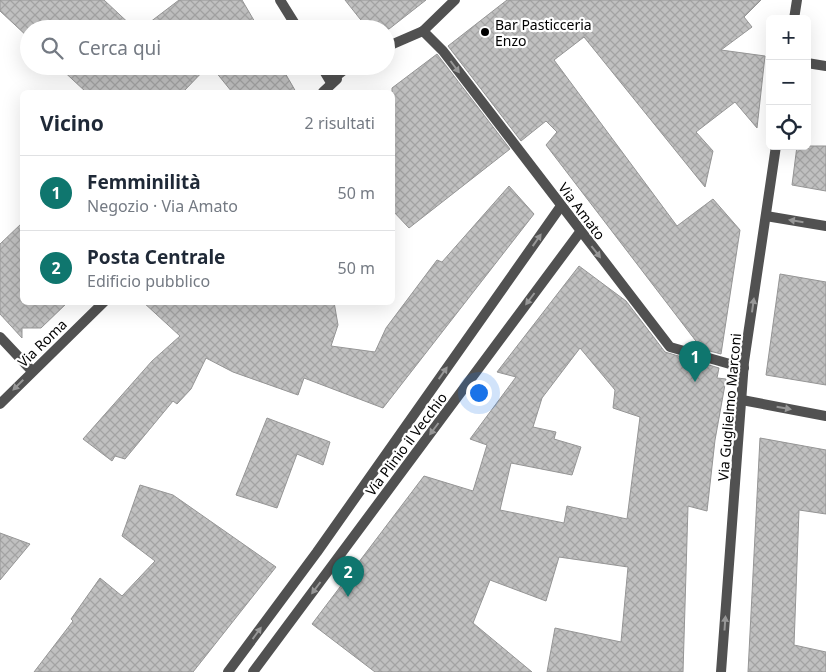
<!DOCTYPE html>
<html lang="it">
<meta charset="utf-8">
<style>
body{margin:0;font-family:"Noto Sans",sans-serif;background:#f6f6f7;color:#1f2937}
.controls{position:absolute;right:15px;top:15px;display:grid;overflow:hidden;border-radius:8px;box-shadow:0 5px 20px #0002}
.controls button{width:45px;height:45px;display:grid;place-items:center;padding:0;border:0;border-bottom:1px solid #e0e1e3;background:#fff;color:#1f2937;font:25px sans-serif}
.you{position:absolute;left:478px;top:392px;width:18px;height:18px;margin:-12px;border:4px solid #fff;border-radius:50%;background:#1a73e8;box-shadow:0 0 0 8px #1a73e833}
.badge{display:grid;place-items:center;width:32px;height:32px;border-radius:50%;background:#0f766e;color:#fff;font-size:16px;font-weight:700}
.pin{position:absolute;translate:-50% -41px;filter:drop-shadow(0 1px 2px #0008)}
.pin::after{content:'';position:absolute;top:26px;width:18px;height:15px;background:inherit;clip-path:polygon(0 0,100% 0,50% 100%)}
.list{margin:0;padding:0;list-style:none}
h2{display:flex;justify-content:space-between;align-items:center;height:65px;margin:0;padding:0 20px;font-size:21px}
h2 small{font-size:16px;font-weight:400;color:#747a83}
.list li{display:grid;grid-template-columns:32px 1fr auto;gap:15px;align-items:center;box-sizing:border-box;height:75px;padding:0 20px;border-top:1px solid #e0e1e3}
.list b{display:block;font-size:19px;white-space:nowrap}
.list p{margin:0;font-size:16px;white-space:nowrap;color:#747a83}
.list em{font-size:16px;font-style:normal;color:#747a83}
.icon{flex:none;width:28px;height:28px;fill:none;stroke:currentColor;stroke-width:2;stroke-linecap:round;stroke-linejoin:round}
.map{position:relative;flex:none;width:826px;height:672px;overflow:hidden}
.search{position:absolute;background:#fff;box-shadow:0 5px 20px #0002;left:20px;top:20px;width:375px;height:55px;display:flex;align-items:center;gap:12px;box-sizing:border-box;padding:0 18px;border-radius:28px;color:#747a83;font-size:19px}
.panel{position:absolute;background:#fff;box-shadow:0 5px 20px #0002;left:20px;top:90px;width:375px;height:215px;border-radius:8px}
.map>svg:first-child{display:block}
</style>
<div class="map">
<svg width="826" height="672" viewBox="0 0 826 672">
<defs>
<pattern id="building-cross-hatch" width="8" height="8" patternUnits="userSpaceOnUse" patternTransform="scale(1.25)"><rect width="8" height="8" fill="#c0c0c0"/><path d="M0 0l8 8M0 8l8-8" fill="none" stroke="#a3a3a3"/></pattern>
</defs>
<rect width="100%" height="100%" fill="#fff"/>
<g fill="url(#building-cross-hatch)" stroke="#959595" fill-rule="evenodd">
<path d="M0,0H104L135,29H29V38L0,11Z"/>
<path d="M179,0H242L259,29H141Z"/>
<path d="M345,0H426L389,29H368Z"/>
<path d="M507,0H761L744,17L752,27L721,50L765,56L757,128L735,102L696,132L713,151L705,187L584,37L554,60L677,226L713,199L740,230L721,354L702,349L546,145L557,132L546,121L521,141L448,46Z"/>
<path d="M437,54L510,149L409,228L392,210V88Z"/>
<path d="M58,66H208L183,92H86Z"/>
<path d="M211,66H281L296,92H232Z"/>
<path d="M797,146H826V191L792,185Z"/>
<path d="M509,186L534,214L383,408L304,378L298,395L233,372L206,358L191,389L177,404L173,401L125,459L115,456L112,461L83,439L152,361L180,336L143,302H334L338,325L331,346L375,352L386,328L437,260L442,262Z"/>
<path d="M22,223V302H68L41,328H22V338L0,314V244Z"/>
<path d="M579,266L626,301L665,352L719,368L717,378L726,379L715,440L707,511L688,506L683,672H547L555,628L621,642L628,567L559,557L546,601L490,580L473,623L532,672H375L312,624L424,476L473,491L487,445L470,439L516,377L497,372ZM580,348L615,390L613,408L640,417L627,519L567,506L564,523L500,510L511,463L572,475L581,447L554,439L556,432L533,427L542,398Z"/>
<path d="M780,274L826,282V385L766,375Z"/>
<path d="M267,418L330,442L323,465L297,454L277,508L236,495Z"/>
<path d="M760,438L826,450V514L799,510L794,645L826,652V672H748Z"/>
<path d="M140,485L173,495L276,567L193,672H34L73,621L71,619L100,578L122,596L155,561L122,536Z"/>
<path d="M0,533L30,544L0,580Z"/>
</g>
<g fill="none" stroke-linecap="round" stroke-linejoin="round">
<g stroke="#515151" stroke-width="10">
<path d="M423,31L443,51L670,347L744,368"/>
<path d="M807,63L826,66"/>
<path d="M766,216L826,226"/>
<path d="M0,337L32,371"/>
<path d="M742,400L826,416"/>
<path d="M228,672L317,552L561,206"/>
<path d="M253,672L580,232"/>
</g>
<g stroke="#515151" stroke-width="10">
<path d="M280,0L298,29"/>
<path d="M794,19L797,0"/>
<path d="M386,47L423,31L455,0"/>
<path d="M321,66L330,81L349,66"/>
<path d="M323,92L337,79"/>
<path d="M0,404L104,302"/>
<path d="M721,672L744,362L776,146"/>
</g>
</g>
<defs><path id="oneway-solid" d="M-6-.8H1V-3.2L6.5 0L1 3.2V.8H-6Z" transform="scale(1.25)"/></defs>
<g fill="#979797">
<use href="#oneway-solid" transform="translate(455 67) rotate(53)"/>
<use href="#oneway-solid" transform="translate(796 221) rotate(-171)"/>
<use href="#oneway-solid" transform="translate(537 240) rotate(-55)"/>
<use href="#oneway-solid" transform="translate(596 252) rotate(52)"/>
<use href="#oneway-solid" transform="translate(530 299) rotate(127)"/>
<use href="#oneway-solid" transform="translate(753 305) rotate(-82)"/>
<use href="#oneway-solid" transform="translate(443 373) rotate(-55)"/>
<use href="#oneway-solid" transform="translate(18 385) rotate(135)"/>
<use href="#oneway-solid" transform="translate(784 408) rotate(10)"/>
<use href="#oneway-solid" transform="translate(434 429) rotate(127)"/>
<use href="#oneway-solid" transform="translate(316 588) rotate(127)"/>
<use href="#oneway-solid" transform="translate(725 623) rotate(-86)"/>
<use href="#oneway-solid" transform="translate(257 633) rotate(-54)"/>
</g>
<circle fill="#000" stroke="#fff" stroke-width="2" cx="485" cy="32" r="5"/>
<g text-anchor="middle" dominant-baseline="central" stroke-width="4.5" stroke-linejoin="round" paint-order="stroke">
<g font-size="14" fill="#000" stroke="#fff" text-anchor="start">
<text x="495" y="24">Bar Pasticceria<tspan x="495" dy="16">Enzo</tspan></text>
</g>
<g font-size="14" fill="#000" stroke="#fff">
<text transform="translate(582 211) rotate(53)">Via Amato</text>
<text transform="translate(42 343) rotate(-44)">Via Roma</text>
<text transform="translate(729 407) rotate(-85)">Via Guglielmo Marconi</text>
<text transform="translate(406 444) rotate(-53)">Via Plinio il Vecchio</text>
</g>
</g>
</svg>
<div class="controls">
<button>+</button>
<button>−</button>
<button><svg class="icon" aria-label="locate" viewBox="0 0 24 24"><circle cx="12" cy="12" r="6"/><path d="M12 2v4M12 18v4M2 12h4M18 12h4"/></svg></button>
</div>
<div class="you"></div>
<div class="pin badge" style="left:695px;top:382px">1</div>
<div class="pin badge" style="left:348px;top:597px">2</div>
<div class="search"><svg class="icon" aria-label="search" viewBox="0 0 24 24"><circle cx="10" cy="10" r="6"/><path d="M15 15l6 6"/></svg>Cerca qui</div>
<section class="panel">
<h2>Vicino<small>2 risultati</small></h2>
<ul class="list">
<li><span class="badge">1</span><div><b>Femminilità</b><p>Negozio · Via Amato</p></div><em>50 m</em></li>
<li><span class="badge">2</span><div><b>Posta Centrale</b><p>Edificio pubblico</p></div><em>50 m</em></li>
</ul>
</section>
</div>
